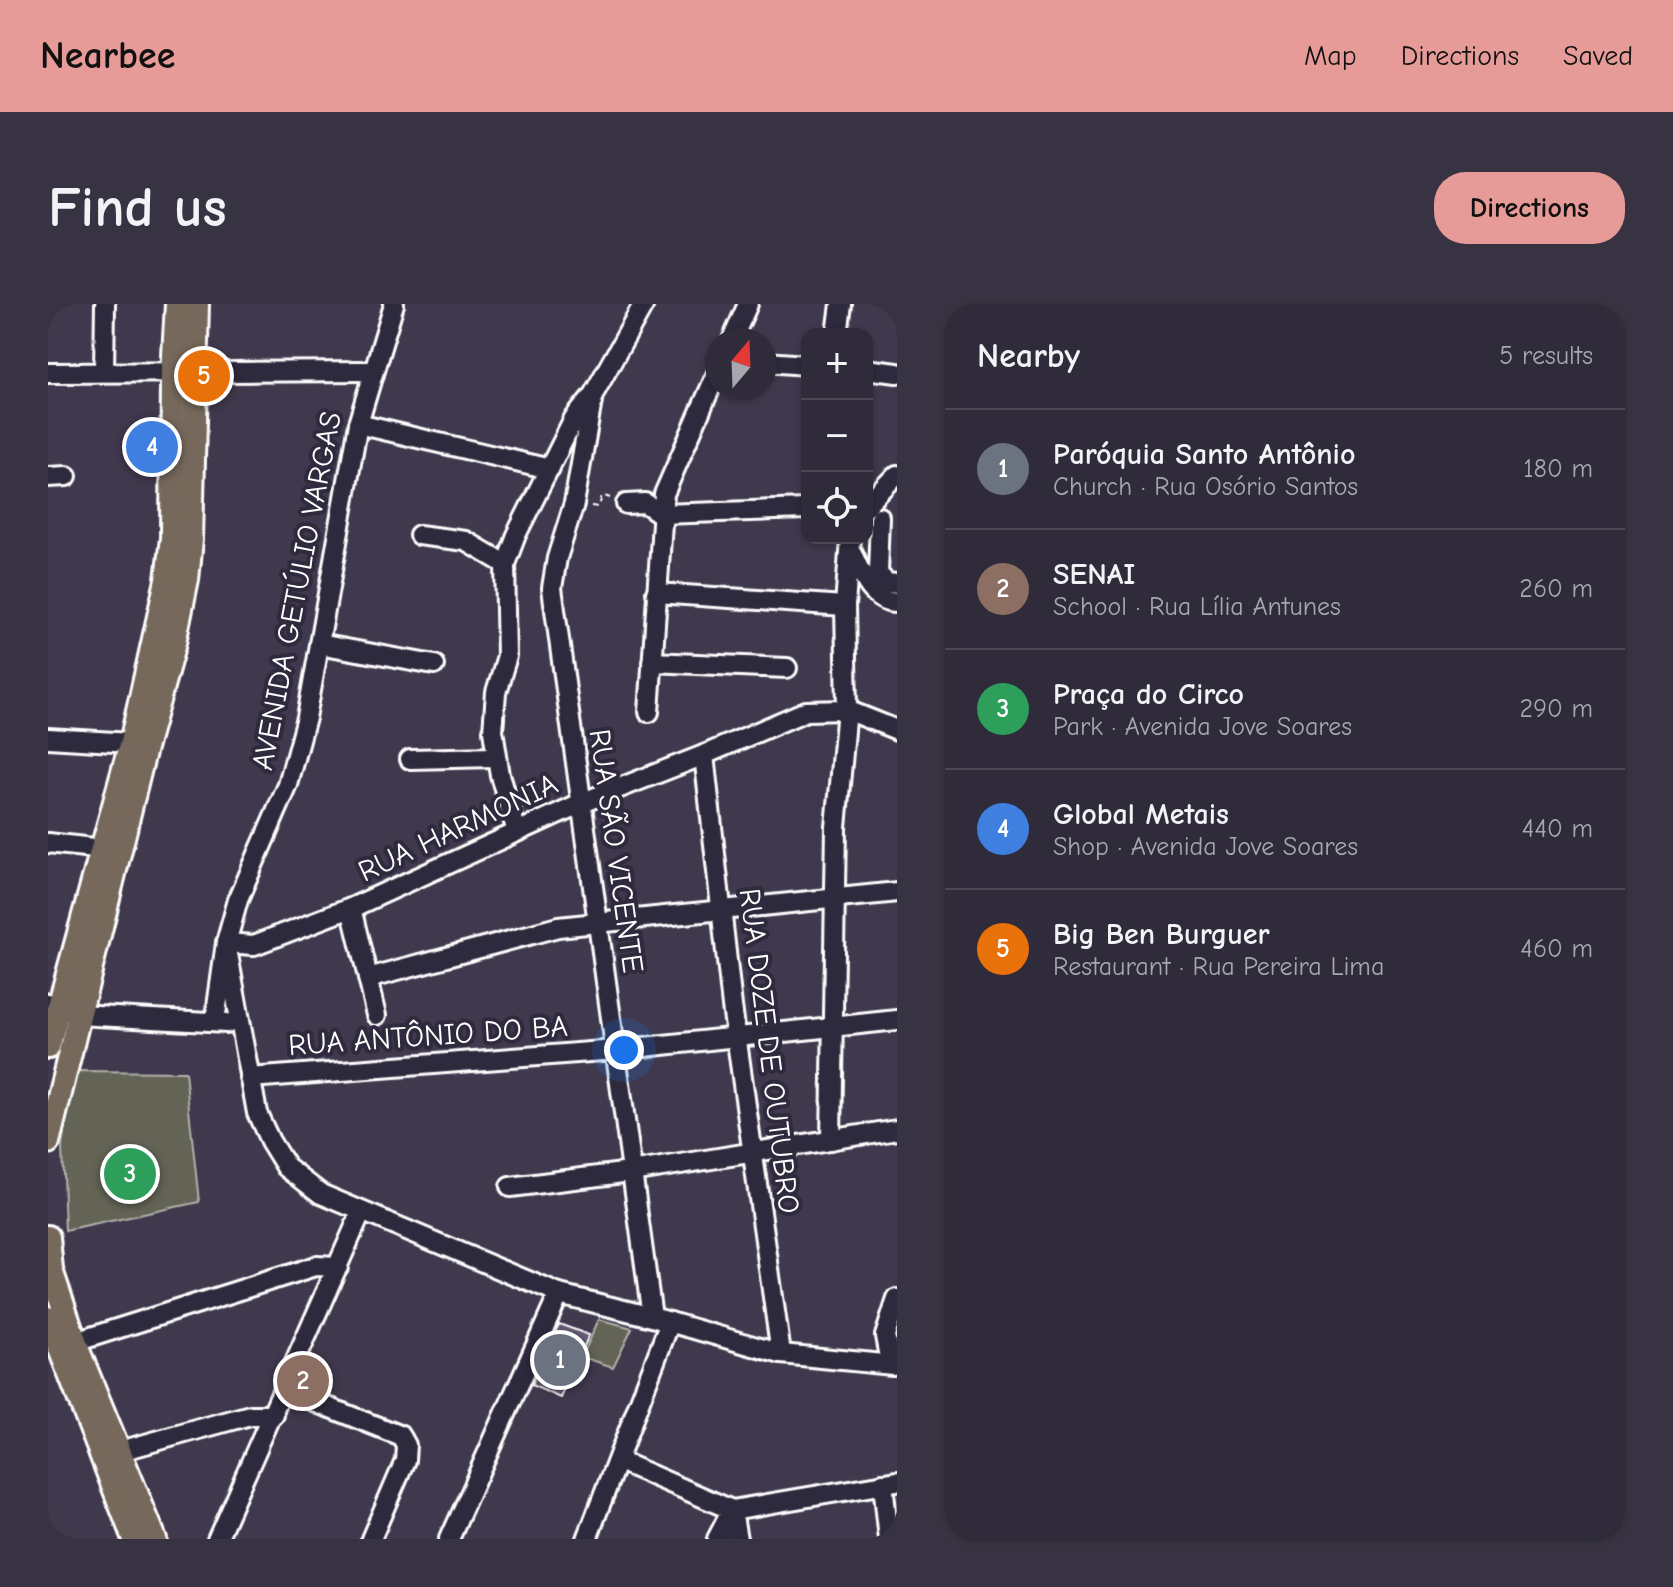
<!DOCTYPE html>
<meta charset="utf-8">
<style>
body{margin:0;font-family:"Comic Neue",sans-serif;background:#383342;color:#f1f3f6}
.controls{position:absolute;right:24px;top:24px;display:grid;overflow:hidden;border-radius:16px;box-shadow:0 2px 6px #0004}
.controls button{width:72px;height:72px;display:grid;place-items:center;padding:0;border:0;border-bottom:2px solid #4b4754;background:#302b3a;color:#f1f3f6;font:40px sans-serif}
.compass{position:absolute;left:657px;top:24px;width:72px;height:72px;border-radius:50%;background:#302b3a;box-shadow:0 2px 6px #0004;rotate:19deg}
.you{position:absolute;left:576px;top:746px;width:28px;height:28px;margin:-20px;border:6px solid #fff;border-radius:50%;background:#1a73e8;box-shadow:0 0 0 12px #1a73e833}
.badge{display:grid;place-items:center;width:52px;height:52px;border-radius:50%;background:#e69b98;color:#fff;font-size:26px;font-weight:700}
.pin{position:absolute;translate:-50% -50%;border:4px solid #fff;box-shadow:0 2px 8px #0006}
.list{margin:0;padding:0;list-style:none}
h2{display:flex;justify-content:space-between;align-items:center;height:104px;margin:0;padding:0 32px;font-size:34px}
h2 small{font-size:26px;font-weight:400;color:#a8a7af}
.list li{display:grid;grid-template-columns:52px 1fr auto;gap:24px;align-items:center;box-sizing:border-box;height:120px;padding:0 32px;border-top:2px solid #4b4754}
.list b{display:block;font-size:30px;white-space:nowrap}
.list p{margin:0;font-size:26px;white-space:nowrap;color:#a8a7af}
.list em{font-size:26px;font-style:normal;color:#a8a7af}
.icon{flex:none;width:44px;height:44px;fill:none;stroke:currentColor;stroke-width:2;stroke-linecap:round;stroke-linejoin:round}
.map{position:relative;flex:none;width:849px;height:1235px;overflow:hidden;border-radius:32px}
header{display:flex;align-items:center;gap:48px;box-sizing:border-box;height:112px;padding:0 40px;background:#e69b98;color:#111}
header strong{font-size:38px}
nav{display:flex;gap:44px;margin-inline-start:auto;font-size:28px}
.intro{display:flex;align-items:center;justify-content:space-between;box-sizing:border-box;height:192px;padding:0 48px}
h1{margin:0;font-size:56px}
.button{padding:20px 36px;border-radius:32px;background:#e69b98;color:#111;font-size:28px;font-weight:700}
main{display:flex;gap:48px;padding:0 48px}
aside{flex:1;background:#302b3a;border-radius:32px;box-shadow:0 2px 6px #0004}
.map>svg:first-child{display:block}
</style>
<header>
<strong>Nearbee</strong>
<nav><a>Map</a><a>Directions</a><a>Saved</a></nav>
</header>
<div class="intro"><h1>Find us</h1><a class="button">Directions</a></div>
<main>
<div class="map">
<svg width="849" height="1235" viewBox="0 0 849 1235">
<rect width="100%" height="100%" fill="#40394e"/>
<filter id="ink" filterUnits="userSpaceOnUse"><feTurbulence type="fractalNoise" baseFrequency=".0125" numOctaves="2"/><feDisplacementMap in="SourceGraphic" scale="16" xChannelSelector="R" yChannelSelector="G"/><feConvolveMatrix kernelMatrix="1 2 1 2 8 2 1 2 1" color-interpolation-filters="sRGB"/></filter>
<g filter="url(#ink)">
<g fill="#636456" stroke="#b1b2aa" stroke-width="2">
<path d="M26,767L137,768L151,898L17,927L14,843Z"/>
<path d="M551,1015L584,1024L565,1063L534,1053Z"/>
</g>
<path fill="#685b76" stroke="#fff" stroke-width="2" d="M511,1020L541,1031L513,1094L483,1081Z"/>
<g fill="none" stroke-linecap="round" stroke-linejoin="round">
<g stroke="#fff" stroke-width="24">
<g id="minor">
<path d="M346,0L310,120L258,414L240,481L190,596L178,639L209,809L222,837L238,863L273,890L511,990L604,1013L733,1050L845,1061"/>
<path d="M789,30L793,0"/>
<path d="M684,36L700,0"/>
<path d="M717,58L759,61"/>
<path d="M819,65L849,69"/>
<path d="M56,67L57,0"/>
<path d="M0,69L324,67"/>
<path d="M545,91L526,200L509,254L504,284L604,1013"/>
<path d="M310,120L502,165"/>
<path d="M0,173L19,172"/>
<path d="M578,200L597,199L613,210L759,205"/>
<path d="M819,202L849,171"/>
<path d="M832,214L830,269L839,278L849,279"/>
<path d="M371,231L418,237L457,260"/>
<path d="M804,249C813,269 823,298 849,298"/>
<path d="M608,289L797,302"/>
<path d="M271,340L386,361"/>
<path d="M604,358L739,364"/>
<path d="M601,408L616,190L669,69"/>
<path d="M0,434L83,439"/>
<path d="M656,451L684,702L733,1050"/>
<path d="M362,455L448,453"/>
<path d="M469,528L452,471L445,427L448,388L459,352L457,260L468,231L526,115L545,91L596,0"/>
<path d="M0,539L55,545"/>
<path d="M303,604L329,711"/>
<path d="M320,674L510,623L849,588"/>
<path d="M0,699L30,711L179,719"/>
<path d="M167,717L178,639L206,641L303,604L533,499L656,451L758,407L799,406L849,426"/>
<path d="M202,774L568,746L849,716"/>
<path d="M783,836L788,523L799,406L797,302L802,234"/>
<path d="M462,883L583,868L849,825"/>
<path d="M27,1038L268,962L290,963"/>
<path d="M840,1048L837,1032L849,995"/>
<path d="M237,1086L353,1132L358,1141L357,1156L323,1235"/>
<path d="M72,1147L202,1111H226"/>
<path d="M571,1157L684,1206L849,1178"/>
<path d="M835,1180L841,1235"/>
<path d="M684,1206L689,1235"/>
<path d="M169,1235L313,909"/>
<path d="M401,1235L511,990"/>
<path d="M539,1235L622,1018"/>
<path d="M669,1235L684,1206"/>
</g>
</g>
<g stroke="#fff" stroke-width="28">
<g id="major">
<path d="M0,743L83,439L119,276L124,234L125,69L129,0"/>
<path d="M0,838L97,444L126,339L139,276L143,235L149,0"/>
<path d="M0,933L3,966L31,1049L107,1235"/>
<path d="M0,1014L86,1235"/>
</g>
</g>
<path stroke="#fff" stroke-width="2" stroke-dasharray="6 6" stroke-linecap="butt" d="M543,202L551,203L554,191L562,194"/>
<use href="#minor" stroke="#2f2a3d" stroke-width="18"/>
<use href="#major" stroke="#76695c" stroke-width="22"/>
</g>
</g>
<g text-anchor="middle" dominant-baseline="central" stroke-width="8" stroke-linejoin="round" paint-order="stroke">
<g font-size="30" fill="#fff" stroke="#2f2a3d">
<text transform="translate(249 287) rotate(-79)">AVENIDA GETÚLIO VARGAS</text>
<text transform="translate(410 524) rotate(-25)">RUA HARMONIA</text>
<text transform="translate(568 547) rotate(82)">RUA SÃO VICENTE</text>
<text transform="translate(380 732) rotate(-4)">RUA ANTÔNIO DO BA</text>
<text transform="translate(721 747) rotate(83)">RUA DOZE DE OUTUBRO</text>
</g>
</g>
</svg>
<div class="controls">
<button>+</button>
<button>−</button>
<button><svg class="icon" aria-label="locate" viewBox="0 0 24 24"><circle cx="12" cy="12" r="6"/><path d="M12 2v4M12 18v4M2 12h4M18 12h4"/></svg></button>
</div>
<svg class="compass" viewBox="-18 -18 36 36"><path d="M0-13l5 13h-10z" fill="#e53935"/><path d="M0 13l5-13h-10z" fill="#a8a7af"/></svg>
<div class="you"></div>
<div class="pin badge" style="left:512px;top:1056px;background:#6b7280">1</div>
<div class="pin badge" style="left:255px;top:1077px;background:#8d6e63">2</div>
<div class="pin badge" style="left:82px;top:870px;background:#2e9e5b">3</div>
<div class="pin badge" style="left:104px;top:143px;background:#3f7fe0">4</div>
<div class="pin badge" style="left:156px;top:72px;background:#e8710a">5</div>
</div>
<aside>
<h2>Nearby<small>5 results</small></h2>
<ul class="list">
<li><span class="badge" style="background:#6b7280">1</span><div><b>Paróquia Santo Antônio</b><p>Church · Rua Osório Santos</p></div><em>180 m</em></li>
<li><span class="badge" style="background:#8d6e63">2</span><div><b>SENAI</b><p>School · Rua Lília Antunes</p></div><em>260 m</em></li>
<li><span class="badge" style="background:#2e9e5b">3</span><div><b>Praça do Circo</b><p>Park · Avenida Jove Soares</p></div><em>290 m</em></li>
<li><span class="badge" style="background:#3f7fe0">4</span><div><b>Global Metais</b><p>Shop · Avenida Jove Soares</p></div><em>440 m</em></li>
<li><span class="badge" style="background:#e8710a">5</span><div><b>Big Ben Burguer</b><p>Restaurant · Rua Pereira Lima</p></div><em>460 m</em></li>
</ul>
</aside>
</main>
